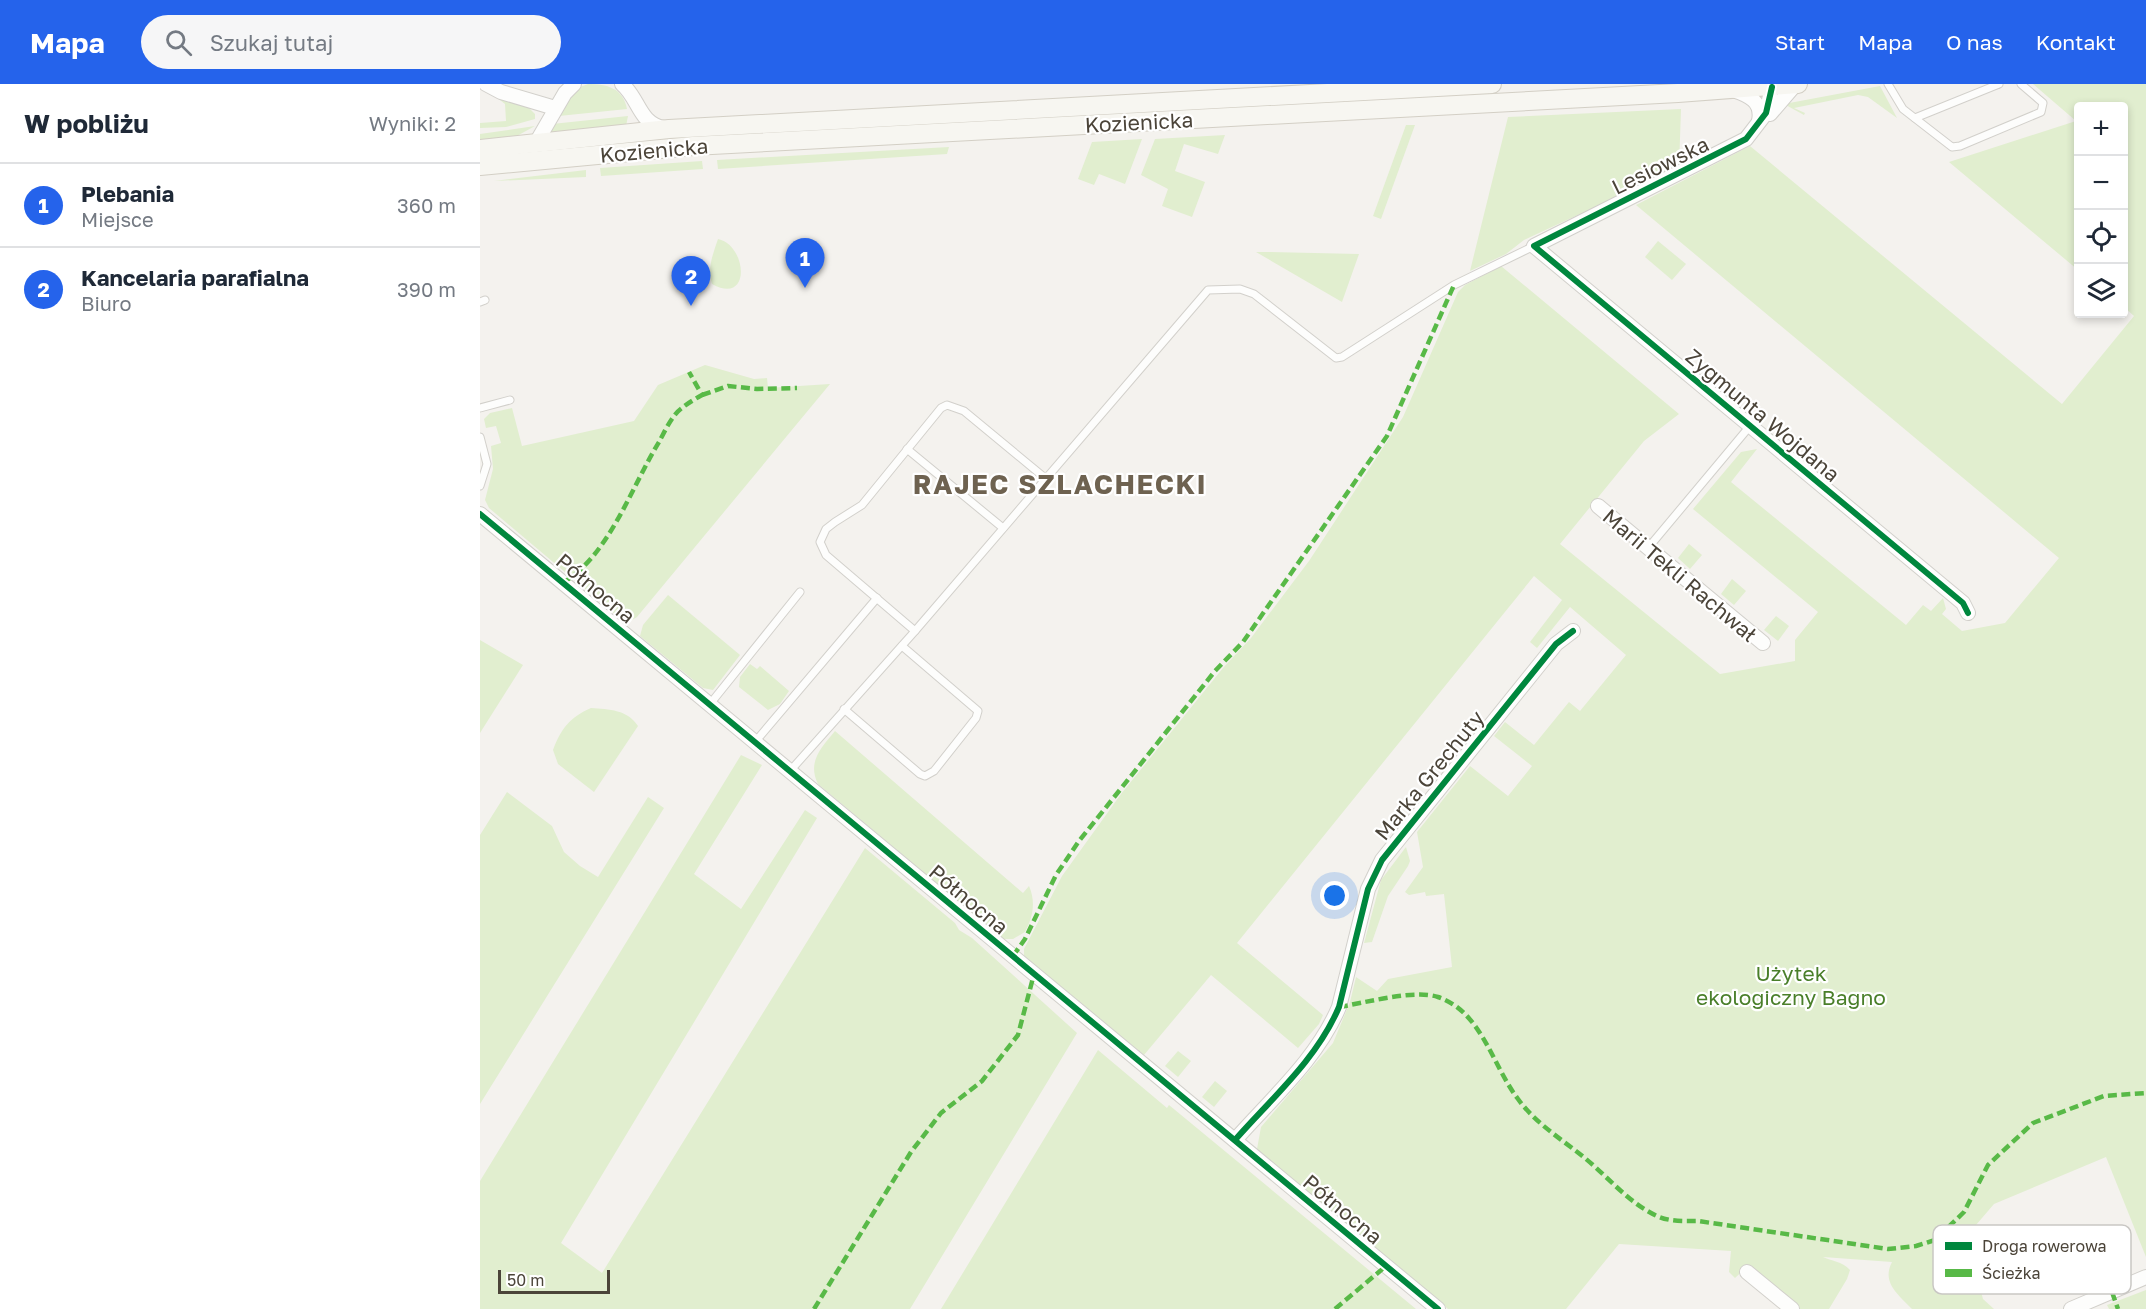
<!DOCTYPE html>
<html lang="pl">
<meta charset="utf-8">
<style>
body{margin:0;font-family:"Golos Text",sans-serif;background:#f6f6f7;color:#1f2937}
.controls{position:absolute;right:18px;top:18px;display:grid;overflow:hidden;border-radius:6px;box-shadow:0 3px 9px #0003}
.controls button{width:54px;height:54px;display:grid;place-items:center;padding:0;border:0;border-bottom:2px solid #e0e1e3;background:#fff;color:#1f2937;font:30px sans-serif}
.scale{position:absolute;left:18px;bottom:15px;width:112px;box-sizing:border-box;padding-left:6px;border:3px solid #4b4439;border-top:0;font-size:16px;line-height:21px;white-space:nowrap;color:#4b4439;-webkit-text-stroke:4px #fff;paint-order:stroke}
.you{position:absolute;left:855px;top:812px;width:21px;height:21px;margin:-15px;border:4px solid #fff;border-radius:50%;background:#1a73e8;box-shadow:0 0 0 9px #1a73e833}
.badge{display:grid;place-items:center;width:39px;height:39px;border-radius:50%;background:#2563eb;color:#fff;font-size:20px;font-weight:700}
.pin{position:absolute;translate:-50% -50px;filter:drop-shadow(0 2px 3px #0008)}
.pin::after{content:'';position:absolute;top:32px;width:21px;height:18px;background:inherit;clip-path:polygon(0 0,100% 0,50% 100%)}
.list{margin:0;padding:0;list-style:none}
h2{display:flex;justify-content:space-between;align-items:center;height:78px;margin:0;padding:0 24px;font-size:26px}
h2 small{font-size:20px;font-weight:400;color:#747a83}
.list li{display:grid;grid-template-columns:39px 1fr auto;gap:18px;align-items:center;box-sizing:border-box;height:84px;padding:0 24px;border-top:2px solid #e0e1e3}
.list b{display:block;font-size:22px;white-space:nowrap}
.list p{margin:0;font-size:20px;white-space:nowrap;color:#747a83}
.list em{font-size:20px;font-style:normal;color:#747a83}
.icon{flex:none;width:33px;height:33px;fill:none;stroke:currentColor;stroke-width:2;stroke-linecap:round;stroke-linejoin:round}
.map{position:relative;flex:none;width:1666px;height:1225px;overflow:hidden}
header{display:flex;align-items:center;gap:36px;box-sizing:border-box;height:84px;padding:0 30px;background:#2563eb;color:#fff}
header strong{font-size:28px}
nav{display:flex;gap:33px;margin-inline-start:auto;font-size:21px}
.search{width:420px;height:54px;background:#f6f6f7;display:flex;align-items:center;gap:15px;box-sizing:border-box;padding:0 21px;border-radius:33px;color:#747a83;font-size:22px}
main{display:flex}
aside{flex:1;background:#fff}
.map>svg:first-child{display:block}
</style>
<header>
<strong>Mapa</strong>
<div class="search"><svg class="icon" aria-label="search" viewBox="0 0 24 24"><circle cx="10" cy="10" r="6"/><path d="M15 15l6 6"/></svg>Szukaj tutaj</div>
<nav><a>Start</a><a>Mapa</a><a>O nas</a><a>Kontakt</a></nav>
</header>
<main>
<aside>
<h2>W pobliżu<small>Wyniki: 2</small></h2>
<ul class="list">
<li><span class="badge">1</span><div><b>Plebania</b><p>Miejsce</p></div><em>360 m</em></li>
<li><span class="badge">2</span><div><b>Kancelaria parafialna</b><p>Biuro</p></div><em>390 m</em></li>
</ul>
</aside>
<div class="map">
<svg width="1666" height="1225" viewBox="0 0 1666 1225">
<rect width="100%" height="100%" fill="#f4f2ee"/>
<g fill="#e1eecf">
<path d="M108,0C127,0 143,4 147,25L79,32L95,5Z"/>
<path d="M1553,0H1666V1173L1626,1073L1514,1120L1478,1162C1509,1175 1495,1188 1503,1215L1514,1225H1432C1419,1211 1401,1199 1412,1178L1343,1173C1351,1177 1362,1177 1370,1186L1367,1195L1349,1225H1318L1267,1183L1255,1194L1249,1188L1251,1167L1139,1160L1086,1225H968L777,1065L781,1043L853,959L870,918L876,893L897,907L908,895L972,883L964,810L946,812L945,808L929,811L925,808L943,783L937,748L990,682L1028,712L1052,682L1014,652L1025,638L1054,661L1089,618L1100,627L1146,571L1090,523L1057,564L1050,558L1082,516L1054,492L757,859L843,931L839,940L818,964L731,891L664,971L544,872V865L582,792L641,710L743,584L771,554L829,477L923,333L978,208L985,201L1021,182L1199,330L1164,357L1080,460L1240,590L1315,577V556L1338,528L1213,425L1261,368L1277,365L1251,398L1426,541L1443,521L1451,527L1463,514L1466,525L1462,530L1482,547L1525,539L1579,474L1156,121L1270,62L1582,320L1654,232L1644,223V22H1598V186L1469,78L1596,37Z"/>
<path d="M1400,2L1417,34L1388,13L1378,11L1314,24L1325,29L1324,31L1304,20Z"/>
<path d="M15,12L49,20V24L55,30V35L26,43L0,44V39L26,37L25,20Z"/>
<path d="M1201,25L1199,84L1044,156L1026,170L990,187L1028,33Z"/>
<path d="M148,32L146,42L68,50L72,40Z"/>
<path d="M926,41H935L901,135L893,132Z"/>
<path d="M55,42L35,53L0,56V50Z"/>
<path d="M745,51L738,70L704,60L695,87L725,98L712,133L682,122L688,105L661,91L675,55Z"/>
<path d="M662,55L645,100L619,90L614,101L598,95L612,58Z"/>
<path d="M469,63L467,70L238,85L237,76Z"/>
<path d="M222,77L223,85L121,92L120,84Z"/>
<path d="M106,86V93L14,97Z"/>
<path d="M238,155C267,161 272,222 232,200C227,184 233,170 238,155Z"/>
<path d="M1178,157L1206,180L1192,196L1165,173Z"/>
<path d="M776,168H789L879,170L862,218Z"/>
<path d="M225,281L274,295L287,294L288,304L350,300L157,533L149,538L143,537L9,424L5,416L13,385L11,362L21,359L16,342L6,344L4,335L10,329L32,324L42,362L154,337L178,301Z"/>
<path d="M1209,460L1222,471L1210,485L1198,474Z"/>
<path d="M1252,495L1266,507L1254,521L1241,510Z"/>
<path d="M188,511L260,571L233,606L223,604L160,552L163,541Z"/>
<path d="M1296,532L1309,542L1298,557L1284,546Z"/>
<path d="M0,556L43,581L0,649Z"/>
<path d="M270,580L277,585L280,582L309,607L300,620L288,626L259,603L260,593Z"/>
<path d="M111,624C129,625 148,626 158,642L114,708L78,680L73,666C81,645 90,633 111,624Z"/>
<path d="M355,647L543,809L549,802C556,818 553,833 545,848L533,855H523L338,700C327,678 341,664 355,647Z"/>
<path d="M261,671L282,681L214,790L261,825L325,726L337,734L81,1159L122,1189L385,764L475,839L479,846L492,854L597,949L430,1225H0V1097Z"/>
<path d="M27,708L72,742L84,768L100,782L118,793L168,713L184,724L0,1020V751Z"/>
<path d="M926,763L930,777L928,782L908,812L892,858L884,859L901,796Z"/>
<path d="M618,966L687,1024L689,1021L936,1225H461Z"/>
<path d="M698,967L711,977L698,993L685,982Z"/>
<path d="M735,997L747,1007L734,1023L722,1013Z"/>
<path d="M1666,1206V1225H1629L1627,1221Z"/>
</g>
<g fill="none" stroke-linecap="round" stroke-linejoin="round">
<g stroke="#d2d0cb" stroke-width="9">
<g id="lane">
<path d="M1408,0L1423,25L1472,63L1480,62L1561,28L1563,19L1541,0"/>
<path d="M1435,34L1519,0"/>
<path d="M0,218L5,216"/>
<path d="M0,324L30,316"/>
<path d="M0,353L7,380L0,402"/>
<path d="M427,365L523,444"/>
<path d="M1168,464L1270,342"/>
<path d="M435,547L346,471L340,458L346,445L355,438L382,421L461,324L467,321L484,327L565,394"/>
<path d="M230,620L320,508"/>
<path d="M364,625L440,690L445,692L454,687L496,634L498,627L422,562"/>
<path d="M275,658L397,514"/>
<path d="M310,687L435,547L728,206L760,205L774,210L856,274L862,273L974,201L1054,162"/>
</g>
</g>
<g stroke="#d2d0cb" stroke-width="16">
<g id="street">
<path d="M6,0L21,8L75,24"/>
<path d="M142,0C159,14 159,40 184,44"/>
<path d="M1292,3L1286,29L1266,55L1054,162L1483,519L1488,529"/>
<path d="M1253,6C1269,11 1283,18 1279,37"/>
<path d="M1290,30L1315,1"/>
<path d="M56,59L85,9L94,0"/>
<path d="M1118,422L1283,559"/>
<path d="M0,430L958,1225"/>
<path d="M755,1056C792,1014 837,975 859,923L888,805L902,776L1076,560L1093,547"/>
<path d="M1267,1188L1312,1225"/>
<path d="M1591,1225L1666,1193"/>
</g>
</g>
<g stroke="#d3cfc5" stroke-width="20">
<g id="secondary">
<path d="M0,65L189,45L1012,0"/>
<path d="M0,82L213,62L1198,9L1318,0"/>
</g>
</g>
<use href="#lane" stroke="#fdfdfc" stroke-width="7"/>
<use href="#street" stroke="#fdfdfc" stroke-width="14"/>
<use href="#secondary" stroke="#f7f6f1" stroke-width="18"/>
<g stroke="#58b947" stroke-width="4.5" stroke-dasharray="9 4.5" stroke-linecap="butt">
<path d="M222,311L248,302L277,305L317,304"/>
<path d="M84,498C129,471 152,402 179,358C185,347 192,331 202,324C208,319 215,315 222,311L209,288"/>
<path d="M533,872L545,855L576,791L599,757L735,587L763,558L907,352L974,201"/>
<path d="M859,923C884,919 935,905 958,913C1002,928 1012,981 1038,1015C1056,1040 1083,1056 1106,1075C1130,1095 1149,1119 1177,1132C1190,1138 1205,1137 1218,1137L1408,1165L1436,1162L1455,1156L1484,1128L1508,1081L1553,1039L1624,1012L1666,1009"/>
<path d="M1632,1208L1638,1225"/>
<path d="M334,1225L431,1068L461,1029L502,997L538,951L554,890"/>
<path d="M855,1225L906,1182"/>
</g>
<g stroke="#fff" stroke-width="10">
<g id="cycleway">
<path d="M1292,3L1286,29L1266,55L1054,162L1483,519L1488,529"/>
<path d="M0,430L958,1225"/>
<path d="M755,1056C792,1014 837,975 859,923L888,805L902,776L1076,560L1093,547"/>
</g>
</g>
<use href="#cycleway" stroke="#00873e" stroke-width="6"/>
</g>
<g text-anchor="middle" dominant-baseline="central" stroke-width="4.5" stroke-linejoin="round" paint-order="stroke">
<g font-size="21" fill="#4b4439" stroke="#fff">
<text transform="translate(659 38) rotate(-3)">Kozienicka</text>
<text transform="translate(174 66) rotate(-5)">Kozienicka</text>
<text transform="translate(1180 81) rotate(-26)">Lesiowska</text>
<text transform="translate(1283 331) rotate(40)">Zygmunta Wojdana</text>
<text transform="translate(1200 491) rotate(40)">Marii Tekli Rachwał</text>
<text transform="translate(116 504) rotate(40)">Północna</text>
<text transform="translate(949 691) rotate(-51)">Marka Grechuty</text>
<text transform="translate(489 815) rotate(40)">Północna</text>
<text transform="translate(863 1125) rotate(40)">Północna</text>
</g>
<g font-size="21" fill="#4a7f2a" stroke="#fff">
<text x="1311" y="889">Użytek<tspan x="1311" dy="24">ekologiczny Bagno</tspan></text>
</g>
<g font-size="27" font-weight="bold" letter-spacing="1.5" fill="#6e6250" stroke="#fff">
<text x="580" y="400">RAJEC SZLACHECKI</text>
</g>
</g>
<rect x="1453" y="1141" width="198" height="69" rx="9" fill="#fff" stroke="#c9c7c4" stroke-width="1.5"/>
<rect x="1465" y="1158" width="27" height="8" fill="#00873e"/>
<rect x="1465" y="1185" width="27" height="8" fill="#58b947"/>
<g font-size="16" fill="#4b4439">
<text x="1502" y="1168">Droga rowerowa</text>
<text x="1502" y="1195">Ścieżka</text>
</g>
</svg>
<div class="controls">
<button>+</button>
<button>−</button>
<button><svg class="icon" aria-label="locate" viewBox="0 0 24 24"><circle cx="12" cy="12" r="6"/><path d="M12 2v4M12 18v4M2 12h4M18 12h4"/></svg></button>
<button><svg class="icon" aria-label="layers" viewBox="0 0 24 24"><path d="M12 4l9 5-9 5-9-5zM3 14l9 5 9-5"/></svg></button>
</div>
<div class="scale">50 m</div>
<div class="you"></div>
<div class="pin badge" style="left:325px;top:204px">1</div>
<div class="pin badge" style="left:211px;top:222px">2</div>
</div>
</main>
